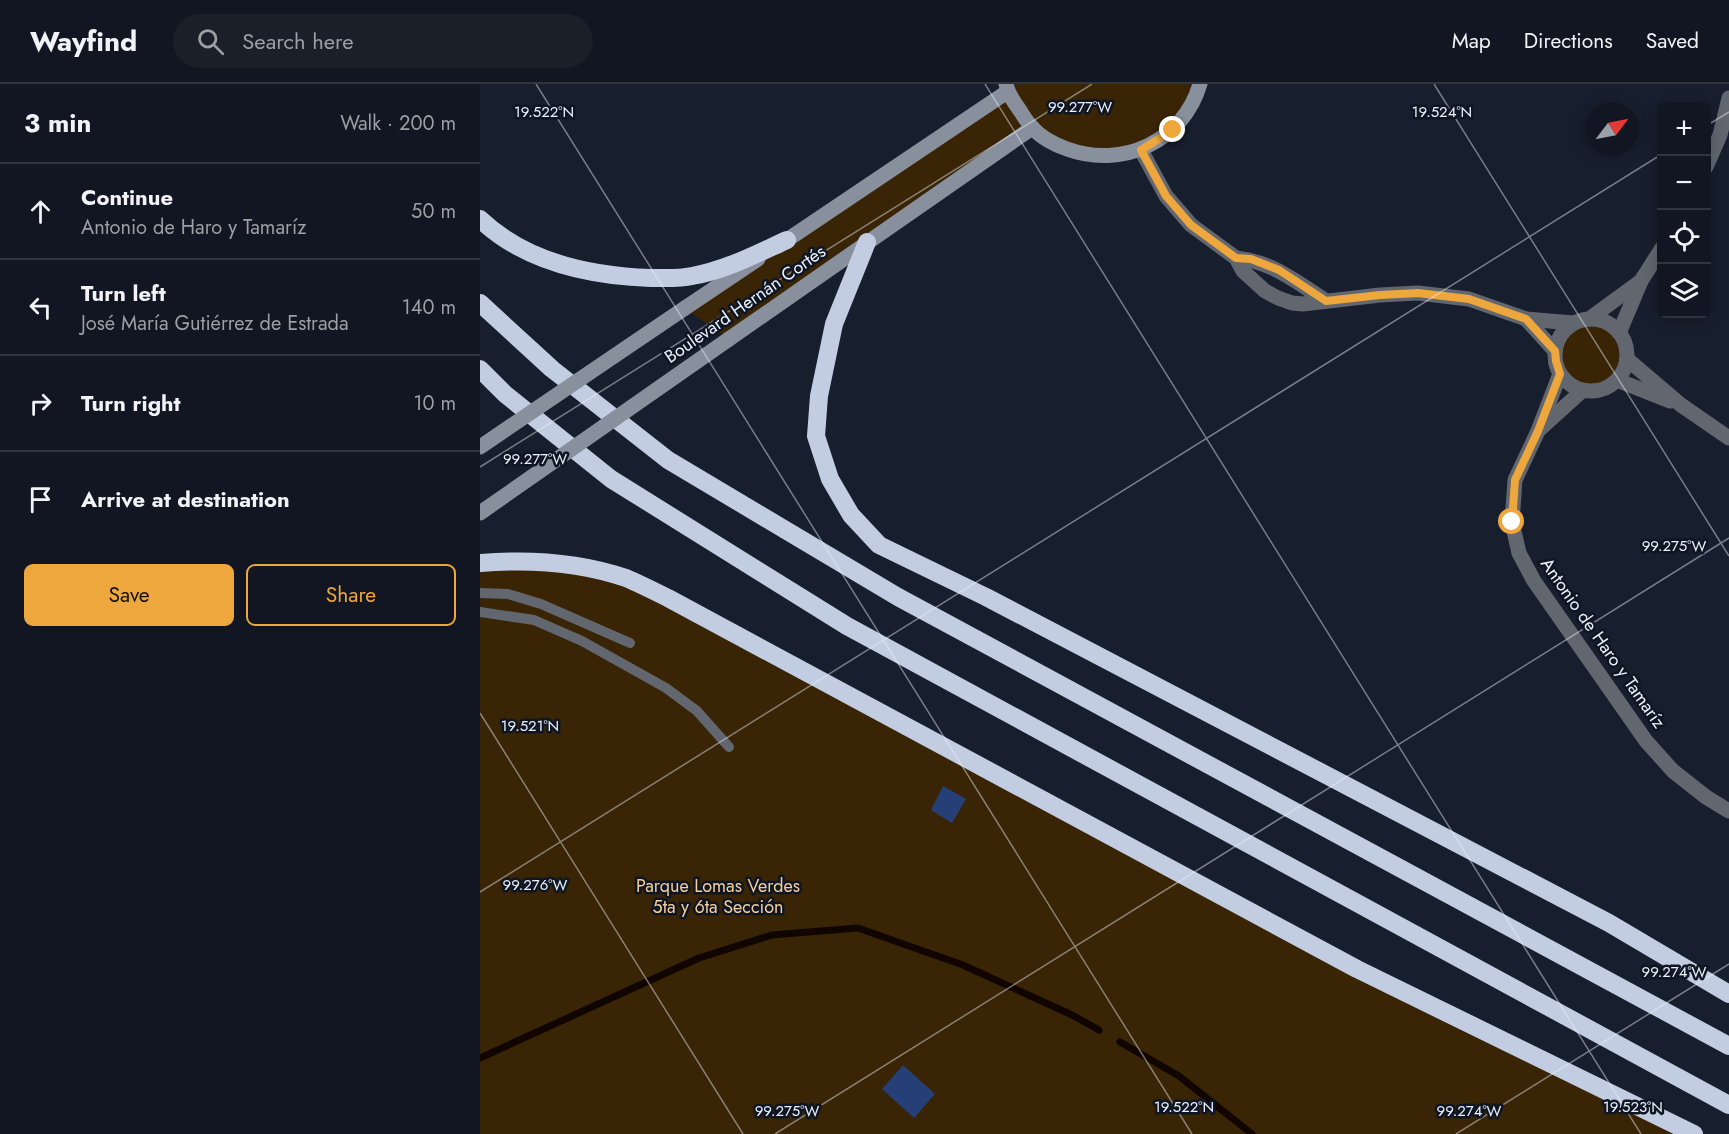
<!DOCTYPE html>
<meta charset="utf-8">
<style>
body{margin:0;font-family:Jost,sans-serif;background:#1a1f2a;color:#f1f3f6}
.controls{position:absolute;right:18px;top:18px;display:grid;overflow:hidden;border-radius:9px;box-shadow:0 3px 15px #0003}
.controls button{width:54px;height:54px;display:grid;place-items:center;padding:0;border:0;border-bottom:2px solid #303540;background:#111622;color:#f1f3f6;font:30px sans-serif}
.compass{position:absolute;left:1105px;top:18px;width:54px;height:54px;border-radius:50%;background:#111622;box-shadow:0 3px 15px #0003;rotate:58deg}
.stop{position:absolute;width:18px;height:18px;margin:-14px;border:4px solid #eea73d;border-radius:50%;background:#fff}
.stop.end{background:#eea73d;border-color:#fff;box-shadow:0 2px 6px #0008}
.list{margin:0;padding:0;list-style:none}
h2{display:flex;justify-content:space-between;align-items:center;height:78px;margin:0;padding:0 24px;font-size:26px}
h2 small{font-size:20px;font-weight:400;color:#9c9fa5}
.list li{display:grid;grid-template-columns:39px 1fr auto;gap:18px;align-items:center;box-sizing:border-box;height:96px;padding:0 24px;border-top:2px solid #303540}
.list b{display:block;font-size:22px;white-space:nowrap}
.list p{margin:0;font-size:20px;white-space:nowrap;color:#9c9fa5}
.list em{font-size:20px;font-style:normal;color:#9c9fa5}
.actions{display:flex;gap:12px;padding:18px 24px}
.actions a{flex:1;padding:14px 0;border:2px solid #eea73d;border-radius:9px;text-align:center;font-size:21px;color:#eea73d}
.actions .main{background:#eea73d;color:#111}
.icon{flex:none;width:33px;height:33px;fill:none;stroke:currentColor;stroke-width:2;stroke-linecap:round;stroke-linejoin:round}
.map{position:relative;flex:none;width:1249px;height:1050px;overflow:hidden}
header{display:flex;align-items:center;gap:36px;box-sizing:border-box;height:84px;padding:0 30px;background:#111622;border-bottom:2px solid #303540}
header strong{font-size:28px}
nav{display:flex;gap:33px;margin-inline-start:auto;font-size:21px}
.search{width:420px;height:54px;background:#1a1f2a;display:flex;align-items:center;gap:15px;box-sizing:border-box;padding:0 21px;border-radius:33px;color:#9c9fa5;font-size:22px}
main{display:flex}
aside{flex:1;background:#111622}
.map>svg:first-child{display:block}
</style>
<header>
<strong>Wayfind</strong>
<div class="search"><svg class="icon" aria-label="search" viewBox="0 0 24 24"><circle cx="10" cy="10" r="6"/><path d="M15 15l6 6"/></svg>Search here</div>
<nav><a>Map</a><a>Directions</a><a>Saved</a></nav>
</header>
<main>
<aside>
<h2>3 min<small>Walk · 200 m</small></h2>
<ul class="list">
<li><svg class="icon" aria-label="ahead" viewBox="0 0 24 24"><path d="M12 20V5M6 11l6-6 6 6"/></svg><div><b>Continue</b><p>Antonio de Haro y Tamaríz</p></div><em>50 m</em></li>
<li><svg class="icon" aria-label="left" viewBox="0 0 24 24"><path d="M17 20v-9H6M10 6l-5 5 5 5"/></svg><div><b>Turn left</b><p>José María Gutiérrez de Estrada</p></div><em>140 m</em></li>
<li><svg class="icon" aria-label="right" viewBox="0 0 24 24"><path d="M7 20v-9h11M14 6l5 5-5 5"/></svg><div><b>Turn right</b></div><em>10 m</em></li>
<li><svg class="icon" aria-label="arrive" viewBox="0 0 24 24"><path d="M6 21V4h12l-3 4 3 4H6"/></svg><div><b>Arrive at destination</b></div></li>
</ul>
<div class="actions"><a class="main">Save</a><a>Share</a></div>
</aside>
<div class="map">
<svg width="1249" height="1050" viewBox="0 0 1249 1050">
<rect width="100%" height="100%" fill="#171e2d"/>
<g fill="#392405">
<path d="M530,0H716L691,41L659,61L633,66L581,60L554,42Z"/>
<path d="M526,9L549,45L249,255L205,225Z"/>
<circle cx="1111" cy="271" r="35"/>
<path d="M0,480L147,495L877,885L1214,1050H0Z"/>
</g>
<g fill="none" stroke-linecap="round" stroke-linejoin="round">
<g stroke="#110500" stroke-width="7">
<path d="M640,958L699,992L772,1050"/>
<path d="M0,974L219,874L292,851L378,844L483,881L592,931L619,946"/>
</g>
</g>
<g fill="#263f76">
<path d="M463,702L486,715L472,739L451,726Z"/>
<path d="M423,981L455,1010L434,1034L402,1005Z"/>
</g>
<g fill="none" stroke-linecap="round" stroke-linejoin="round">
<g stroke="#62666f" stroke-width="10">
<path d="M0,509L28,510L61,520L150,559"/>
<path d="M0,528L54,536L102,557L186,604L217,627L249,663"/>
</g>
<g stroke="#62666f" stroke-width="15">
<path d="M1226,83L1240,51L1249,14"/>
<path d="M1109,235L1161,197"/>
<path d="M1139,249L1161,197L1182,164"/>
<path d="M1147,275L1201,321L1249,354"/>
<path d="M1137,296L1190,317"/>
</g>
<g stroke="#62666f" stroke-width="15">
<path d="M661,66L686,112L711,141L756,174L763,187L785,207L798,214L812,219L823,220L900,211L938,209L989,215L1046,235L1093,239"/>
<path d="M756,174C791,177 817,198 846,217"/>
<path d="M1046,235L1075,267"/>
<circle cx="1111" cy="271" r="36"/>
<path d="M1080,290L1058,347L1035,396L1032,438L1039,469L1054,497L1166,657L1193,687L1226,713L1249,727"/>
<path d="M1060,345L1103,306"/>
</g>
<g stroke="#89909d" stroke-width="15">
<path d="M526,0C528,11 535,19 541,28C544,33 548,39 552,43C560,53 575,61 587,65C642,85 703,58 720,0"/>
<path d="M298,162L527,8"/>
<path d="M205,224L278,175"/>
<path d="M249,255L552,44"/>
</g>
<g stroke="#c3cde2" stroke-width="18">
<path d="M0,135C45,178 111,192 171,194C184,194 199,195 212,192C246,186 276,170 307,156"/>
<path d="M387,158L354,240L339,312L336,352L350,395L371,431L399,461L506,513L1129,839L1249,910"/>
<path d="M0,219L72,285L188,376L418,513L1249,962"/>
<path d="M0,285L25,310L131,395L367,542L1249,1021"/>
<path d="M0,479C49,475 99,478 146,494C160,500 174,507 188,514L877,885L1214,1050"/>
</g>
<g stroke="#89909d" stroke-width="15">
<path d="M0,363L205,224"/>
<path d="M0,429L249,255"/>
</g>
</g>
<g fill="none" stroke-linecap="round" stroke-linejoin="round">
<path stroke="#eea73d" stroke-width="8" d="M693,46L661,66L686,112L711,141L756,174L771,175L799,186L846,217L900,211L938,209L989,215L1046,235L1075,267L1076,277L1080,290L1058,347L1035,396L1032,438"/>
</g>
<path fill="none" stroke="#ebf1fb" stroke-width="1.5" stroke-opacity="0.45" d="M56,0L712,1050M505,0L1161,1050M954,0L1249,472M1226,42L1249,28M0,383L612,0M0,629L263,1050M0,808L1182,70M295,1050L1249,454M976,1050L1249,880"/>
<g text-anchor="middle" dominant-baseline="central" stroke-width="5" stroke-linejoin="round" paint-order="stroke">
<g font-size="18" fill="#ebf1fb" stroke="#0e1523">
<text transform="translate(265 220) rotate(-35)">Boulevard Hernán Cortés</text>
<text transform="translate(1123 559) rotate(55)">Antonio de Haro y Tamaríz</text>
</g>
<g font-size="18" fill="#f5ce9d" stroke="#0e1523">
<text x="238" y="802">Parque Lomas Verdes<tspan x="238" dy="21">5ta y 6ta Sección</tspan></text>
</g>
</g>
<g font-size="15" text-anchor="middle" fill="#ebf1fb" stroke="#0e1523" stroke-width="5" stroke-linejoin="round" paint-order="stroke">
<text x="600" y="28">99.277°W</text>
<text x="64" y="33">19.522°N</text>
<text x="962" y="33">19.524°N</text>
<text x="55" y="380">99.277°W</text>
<text x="1194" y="467">99.275°W</text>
<text x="50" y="647">19.521°N</text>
<text x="55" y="806">99.276°W</text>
<text x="1194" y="893">99.274°W</text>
<text x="704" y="1028">19.522°N</text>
<text x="1153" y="1028">19.523°N</text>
<text x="307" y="1032">99.275°W</text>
<text x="989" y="1032">99.274°W</text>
</g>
</svg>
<div class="controls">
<button>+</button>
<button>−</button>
<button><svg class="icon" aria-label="locate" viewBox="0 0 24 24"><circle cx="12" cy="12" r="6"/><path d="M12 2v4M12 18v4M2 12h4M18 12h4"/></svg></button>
<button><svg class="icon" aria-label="layers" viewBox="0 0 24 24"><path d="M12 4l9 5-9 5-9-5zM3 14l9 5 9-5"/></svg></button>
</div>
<svg class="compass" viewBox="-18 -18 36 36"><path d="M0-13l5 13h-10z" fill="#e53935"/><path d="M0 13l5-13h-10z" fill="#9c9fa5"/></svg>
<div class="stop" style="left:1032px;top:438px"></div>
<div class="stop end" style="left:693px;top:46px"></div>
</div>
</main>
